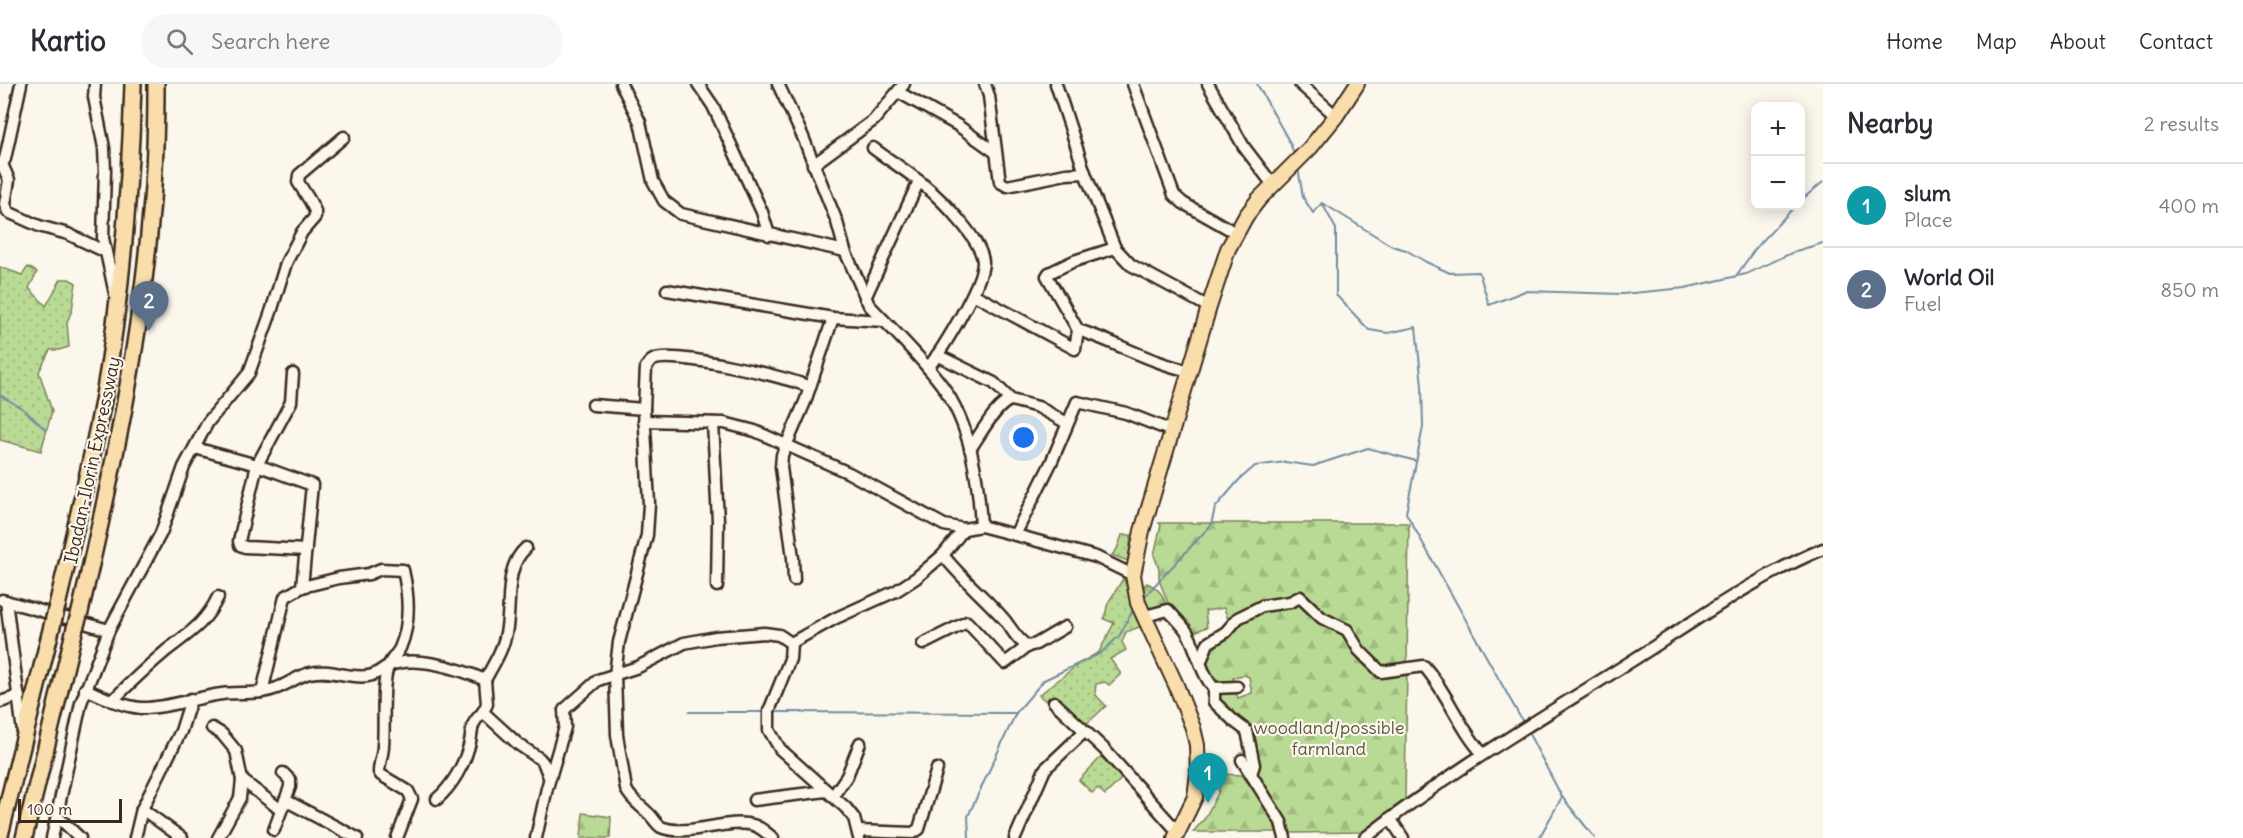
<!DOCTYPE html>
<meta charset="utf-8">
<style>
body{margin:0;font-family:Delius,sans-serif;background:#f7f7f7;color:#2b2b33}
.controls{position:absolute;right:18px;top:18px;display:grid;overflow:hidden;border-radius:12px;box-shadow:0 3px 15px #0003}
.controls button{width:54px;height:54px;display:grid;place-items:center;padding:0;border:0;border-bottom:2px solid #e1e1e2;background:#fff;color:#2b2b33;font:30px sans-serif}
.scale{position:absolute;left:18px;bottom:15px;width:104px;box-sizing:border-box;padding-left:6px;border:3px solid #3b2a1e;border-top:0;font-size:16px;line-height:21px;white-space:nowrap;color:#3b2a1e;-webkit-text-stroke:4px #fbf7ec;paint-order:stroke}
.you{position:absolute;left:1024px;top:354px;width:21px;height:21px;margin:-15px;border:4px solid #fff;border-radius:50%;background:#1a73e8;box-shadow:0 0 0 9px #1a73e833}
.badge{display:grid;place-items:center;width:39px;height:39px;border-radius:50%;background:#c8321e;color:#fff;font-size:20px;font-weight:700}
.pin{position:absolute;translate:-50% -50px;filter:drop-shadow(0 2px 3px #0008)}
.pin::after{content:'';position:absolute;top:32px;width:21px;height:18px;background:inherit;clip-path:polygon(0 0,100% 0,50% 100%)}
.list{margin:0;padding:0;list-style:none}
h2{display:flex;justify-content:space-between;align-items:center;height:78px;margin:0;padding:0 24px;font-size:26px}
h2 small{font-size:20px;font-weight:400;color:#7c7c81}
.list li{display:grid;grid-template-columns:39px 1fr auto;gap:18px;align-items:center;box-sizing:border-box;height:84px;padding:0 24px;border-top:2px solid #e1e1e2}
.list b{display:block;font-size:22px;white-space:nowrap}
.list p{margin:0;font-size:20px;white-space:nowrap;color:#7c7c81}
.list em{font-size:20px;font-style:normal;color:#7c7c81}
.icon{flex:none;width:33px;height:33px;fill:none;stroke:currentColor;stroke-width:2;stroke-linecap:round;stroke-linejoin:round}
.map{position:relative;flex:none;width:1823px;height:754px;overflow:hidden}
header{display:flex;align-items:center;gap:36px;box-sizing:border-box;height:84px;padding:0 30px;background:#fff;border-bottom:2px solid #e1e1e2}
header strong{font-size:28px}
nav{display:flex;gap:33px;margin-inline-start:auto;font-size:21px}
.search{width:420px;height:54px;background:#f7f7f7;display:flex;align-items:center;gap:15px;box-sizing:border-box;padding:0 21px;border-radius:24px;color:#7c7c81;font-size:22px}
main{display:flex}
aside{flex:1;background:#fff}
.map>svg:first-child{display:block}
</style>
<header>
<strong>Kartio</strong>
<div class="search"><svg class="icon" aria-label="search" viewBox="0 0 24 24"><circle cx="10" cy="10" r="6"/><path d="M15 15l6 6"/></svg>Search here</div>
<nav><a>Home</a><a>Map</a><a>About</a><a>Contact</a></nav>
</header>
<main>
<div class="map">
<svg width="1823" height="754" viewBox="0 0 1823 754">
<defs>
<pattern id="grass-dots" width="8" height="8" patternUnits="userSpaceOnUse" patternTransform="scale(1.5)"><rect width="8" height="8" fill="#b9da94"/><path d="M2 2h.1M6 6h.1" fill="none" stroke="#a0bb7f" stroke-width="1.8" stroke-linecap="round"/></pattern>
<pattern id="forest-firs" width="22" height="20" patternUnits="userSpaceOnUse" patternTransform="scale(1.5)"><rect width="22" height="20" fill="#b9da94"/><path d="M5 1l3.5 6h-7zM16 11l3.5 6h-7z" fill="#a0bb7f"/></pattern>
</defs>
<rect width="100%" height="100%" fill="#fbf7ec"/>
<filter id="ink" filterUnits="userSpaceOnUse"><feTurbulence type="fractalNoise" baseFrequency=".0167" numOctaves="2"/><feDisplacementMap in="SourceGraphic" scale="12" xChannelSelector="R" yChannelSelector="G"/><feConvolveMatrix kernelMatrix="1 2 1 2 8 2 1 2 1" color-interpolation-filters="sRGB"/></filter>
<g filter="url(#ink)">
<g fill="url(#grass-dots)" stroke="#7a8259" stroke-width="1.5">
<path d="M0,183L22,191L28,183L37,188L29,204L46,222L61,195H69L76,199L72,226L67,238L69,263L59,266H50L39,288L52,327L41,367L0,356Z"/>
<path d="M1122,451H1131L1128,477L1112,471L1117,465Z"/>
<path d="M1123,495L1131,507L1142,542L1126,548L1122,558L1126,566L1110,575L1121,590L1109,601L1105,598L1096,600L1095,610L1106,622L1079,647L1039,611L1080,579L1099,568L1114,539L1104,535L1108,519Z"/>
<path d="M1101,673L1123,693L1105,711L1098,704L1092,709L1079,696Z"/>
</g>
<g fill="url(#forest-firs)" stroke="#7a8259" stroke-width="1.5">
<path d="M1159,439H1409L1407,579L1385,588L1341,541L1326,534L1313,519C1298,519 1265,514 1251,522C1244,526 1239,535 1230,541L1224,524L1205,527L1207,543L1197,547H1187L1170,524L1159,496V485L1154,471L1161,441Z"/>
<path d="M1147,499C1158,504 1163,510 1166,521L1152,526L1145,521L1142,504Z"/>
<path d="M1303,519L1312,525L1326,544L1340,547C1353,570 1377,611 1407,584L1405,716L1363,748L1291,749L1276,718L1261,701L1248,647L1243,636L1218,620L1217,608H1236L1238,614L1252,609L1249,593L1244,591L1233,593L1235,601H1219L1209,594L1206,564L1238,543L1254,525Z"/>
<path d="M1217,690L1242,691L1266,723L1278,748H1193L1205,734L1219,707Z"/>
<path d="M583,729L611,733L610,754H581Z"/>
</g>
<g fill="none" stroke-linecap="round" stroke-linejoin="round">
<g stroke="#728ca0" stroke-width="2">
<path d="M1257,0L1290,59L1295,73"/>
<path d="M1298,84L1303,113L1313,129L1322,119L1336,145V211L1369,246L1388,249L1416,243L1422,302L1423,343L1406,429L1524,640"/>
<path d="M1800,117L1823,98"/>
<path d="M1324,120L1392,162L1406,166L1426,178L1450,189L1479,188L1489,221L1525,207L1622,210L1685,204L1746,190L1796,167L1823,159"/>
<path d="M1736,192L1755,165L1795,122"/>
<path d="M0,311L23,325L46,346"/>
<path d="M1143,514L1211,441L1215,424L1239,396L1255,382L1285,378L1313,382L1368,364L1416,377"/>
<path d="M689,628H764"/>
<path d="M773,628L1016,629"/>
<path d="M1528,648L1562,713L1595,754"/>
<path d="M969,754L968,732L1016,629L1044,596L1101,569L1120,551L1135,522"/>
<path d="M1539,754L1562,713"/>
</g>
<g stroke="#3b2a1e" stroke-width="15">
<g id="minor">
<path d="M95,0L94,13L104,64L105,87L103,154L115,210"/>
<path d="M621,0L640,38L653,97L664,117L681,130L845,167"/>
<path d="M698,0L713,22L762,128L769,151"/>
<path d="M778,0L803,53L837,138L845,167L869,221C894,247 920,272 941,300C971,341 978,393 981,442"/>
<path d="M985,0L989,12L1000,98L1007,102L1066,90L1085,89"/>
<path d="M1056,0L1085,89L1115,164L1131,181L1209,223"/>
<path d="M1133,0L1174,111L1183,119L1236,149"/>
<path d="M1208,0L1244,63L1273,101"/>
<path d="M1300,0L1336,32"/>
<path d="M898,8L957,41L995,68"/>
<path d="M873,64C890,77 909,88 925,102C942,116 982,156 983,178C983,200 942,266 928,284"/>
<path d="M2,80L9,96L5,120L8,128L39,142L68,150L106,168"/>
<path d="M813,81L874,36L904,0"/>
<path d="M0,82L5,75L21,0"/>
<path d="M667,206L833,234L884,237"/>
<path d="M973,210L1075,265L1078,246L1047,192L1049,189L1074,177L1115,164"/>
<path d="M865,214L919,97"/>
<path d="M1078,246C1116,258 1151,279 1190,287"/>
<path d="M937,271L994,299L1011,316L1038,323L1067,339"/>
<path d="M293,290L291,318L257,381L239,457L240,461L245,463L306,466"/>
<path d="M593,321L644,325"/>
<path d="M644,337L724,339L755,347L849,389L944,441L964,445L981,442L1023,453L1096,473L1133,491"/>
<path d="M713,339L718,437L717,502"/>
<path d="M195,364L257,381L312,401L302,503L285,513L262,608"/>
<path d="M970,365C979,353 996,320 1011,316"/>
<path d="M1015,451L1051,379L1077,318L1126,329L1172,347"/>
<path d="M943,471C961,494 983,512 1003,534C1011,543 1017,557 1028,562L1036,560L1065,543"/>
<path d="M794,496L793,474L781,383L782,371L805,318L833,234"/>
<path d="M302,503L339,494L369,490L381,485L403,486C409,512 411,539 400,564C397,570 390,576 388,583C381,601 385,641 383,661C383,671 379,679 379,688L381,691L408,707L412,715L397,754"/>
<path d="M2,516L109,546"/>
<path d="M6,517L23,648"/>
<path d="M1145,532L1168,526C1174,533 1182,540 1187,548C1197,564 1201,591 1214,604V618L1235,638L1247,647L1254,681L1251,690"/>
<path d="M791,559L790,575L769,627V646L780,665L846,724L854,734L859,754"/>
<path d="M923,560L967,538L1005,579L1028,562"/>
<path d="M1201,577L1208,559L1226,548L1238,534L1262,522L1290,518L1300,513L1322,534L1347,546L1359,566L1381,588L1424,582C1448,609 1459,644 1483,670"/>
<path d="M485,596C493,581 503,566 506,549C512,522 503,484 526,464"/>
<path d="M1214,604L1237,603"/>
<path d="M85,605C104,613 121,622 141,624C164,625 198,613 222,610C240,608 260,611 277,604C288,600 298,592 310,589C330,584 348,595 368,592C377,591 381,585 388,582C415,570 460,585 485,596L487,620L483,628L518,660L540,675L544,680L549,693"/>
<path d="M112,617C129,600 148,582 167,566C189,549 205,540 218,513"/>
<path d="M0,618L19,612"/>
<path d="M1054,618L1104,665L1178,748"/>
<path d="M212,644L222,650L236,667L242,696L240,714L218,754"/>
<path d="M1242,676L1281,738L1285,754"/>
<path d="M242,696L281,726"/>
<path d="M833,712L847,692L860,659"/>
<path d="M437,715C452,702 464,681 469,662C474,644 468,643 483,628"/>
<path d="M285,716L357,754"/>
<path d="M754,716L826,707"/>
<path d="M142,725L182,754"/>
<path d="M57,732L80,754"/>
<path d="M1390,734L1403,754"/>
<path d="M274,746L290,703V696L283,689"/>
<path d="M858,747L913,749L919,745L937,685"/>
<path d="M52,754L81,619L109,546L161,449L184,383L208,338L249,289L271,228L286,179L302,148L315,133V127L310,117L298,98L299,91L344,53"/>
<path d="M135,754L142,725L181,647L191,615"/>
<path d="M536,754L547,704L565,643L564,626L598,596L638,583L684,559L716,553L764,549L779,551L791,559L836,534L896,507L916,494L943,471L964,445"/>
<path d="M773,754C767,750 761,743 753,741C727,734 687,754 661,743C656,740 653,733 648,729C641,722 630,715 626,705L617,651L615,591L619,558L647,451L649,420L644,325L646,283C649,280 650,277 653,276C670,266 790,293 809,303"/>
<path d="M1015,754L1045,685L1085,647"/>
<path d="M1365,754C1449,688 1540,635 1630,578C1692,539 1755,493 1823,465"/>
</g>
</g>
<g stroke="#3b2a1e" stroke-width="18">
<path id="major" d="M1175,754L1195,713L1198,689L1197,661L1193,644L1176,601L1138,519L1133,491L1142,447L1209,223L1228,165L1246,132L1259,115L1310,64L1336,32L1357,0"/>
</g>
<g stroke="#3b2a1e" stroke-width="20">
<g id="highway">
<path d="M57,522C73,454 90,386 103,317C122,212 130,106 133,0"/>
<path d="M80,528C111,396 140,263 151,128C155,85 156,42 156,0"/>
<path d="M0,751L53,538"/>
<path d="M24,754L75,544"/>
</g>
</g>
<use href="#minor" stroke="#fbf7ec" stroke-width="10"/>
<use href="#major" stroke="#f9deab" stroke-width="14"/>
<use href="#highway" stroke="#f9deab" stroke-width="15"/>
<g stroke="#3b2a1e" stroke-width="20" stroke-linecap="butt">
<g id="highway-bridge">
<path d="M53,538L57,522"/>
<path d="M75,544L80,528"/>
</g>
</g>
<use href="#highway-bridge" stroke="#f9deab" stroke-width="15"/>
</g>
</g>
<g text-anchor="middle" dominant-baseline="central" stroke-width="4.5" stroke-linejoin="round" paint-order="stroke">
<g font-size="18" fill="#3b2a1e" stroke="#fbf7ec">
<text transform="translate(92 376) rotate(-78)">Ibadan-Ilorin Expressway</text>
</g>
<g font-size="18" fill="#5a563c" stroke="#fbf7ec">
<text x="1329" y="643">woodland/possible<tspan x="1329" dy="21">farmland</tspan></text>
</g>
</g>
</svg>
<div class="controls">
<button>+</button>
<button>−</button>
</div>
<div class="scale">100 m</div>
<div class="you"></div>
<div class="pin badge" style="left:1208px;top:719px;background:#0f9aa8">1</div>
<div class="pin badge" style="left:149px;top:247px;background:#5c6f8a">2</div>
</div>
<aside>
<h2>Nearby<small>2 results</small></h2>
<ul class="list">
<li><span class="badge" style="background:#0f9aa8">1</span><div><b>slum</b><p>Place</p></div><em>400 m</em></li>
<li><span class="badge" style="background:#5c6f8a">2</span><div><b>World Oil</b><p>Fuel</p></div><em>850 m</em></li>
</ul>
</aside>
</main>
